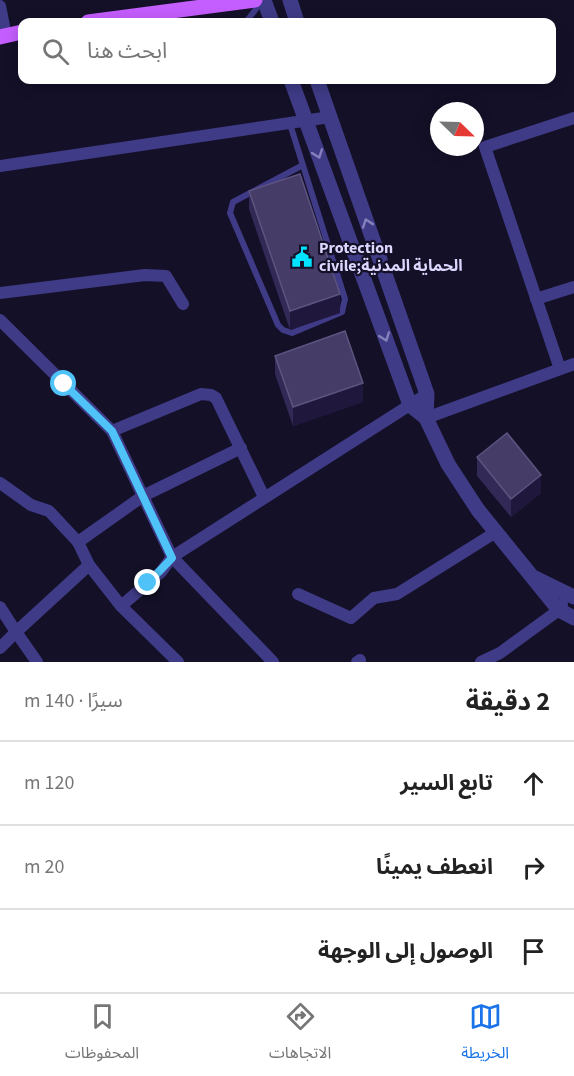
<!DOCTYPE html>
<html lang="ar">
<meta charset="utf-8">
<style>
body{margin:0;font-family:"Source Sans 3","Noto Sans Arabic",sans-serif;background:#f2f2f2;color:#222;direction:rtl}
.compass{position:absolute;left:430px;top:102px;width:54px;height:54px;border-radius:50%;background:#fff;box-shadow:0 3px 15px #0003;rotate:113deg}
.stop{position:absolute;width:18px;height:18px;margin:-14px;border:4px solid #4fc3f7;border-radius:50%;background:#fff}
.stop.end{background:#4fc3f7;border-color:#fff;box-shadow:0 2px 6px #0008}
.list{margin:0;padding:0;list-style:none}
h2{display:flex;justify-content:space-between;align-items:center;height:78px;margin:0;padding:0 24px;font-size:26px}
h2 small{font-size:20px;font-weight:400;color:#767676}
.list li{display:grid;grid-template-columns:39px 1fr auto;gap:18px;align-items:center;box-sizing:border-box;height:84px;padding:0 24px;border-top:2px solid #e0e0e0}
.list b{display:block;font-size:22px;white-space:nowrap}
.list em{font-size:20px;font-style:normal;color:#767676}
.icon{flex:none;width:33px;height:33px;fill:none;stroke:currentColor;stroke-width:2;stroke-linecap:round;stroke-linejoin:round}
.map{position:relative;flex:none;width:574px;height:662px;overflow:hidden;direction:ltr}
.search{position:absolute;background:#fff;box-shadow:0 3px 15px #0003;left:18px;right:18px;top:18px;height:66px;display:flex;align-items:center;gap:15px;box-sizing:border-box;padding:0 21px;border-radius:12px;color:#767676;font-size:22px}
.sheet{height:330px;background:#fff}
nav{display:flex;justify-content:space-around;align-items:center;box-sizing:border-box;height:84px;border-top:2px solid #e0e0e0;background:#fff;font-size:16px;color:#767676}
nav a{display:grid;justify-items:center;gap:3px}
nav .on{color:#1a73e8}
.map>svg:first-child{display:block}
</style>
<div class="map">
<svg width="574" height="662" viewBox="0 0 574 662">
<rect width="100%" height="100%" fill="#141028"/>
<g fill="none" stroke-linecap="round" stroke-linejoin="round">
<g stroke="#3f3b87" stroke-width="6">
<path d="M246,22L262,1"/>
<path d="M290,124L345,299L342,312L292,333L283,330L278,325L230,213L233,202L303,165"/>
</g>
<g stroke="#3f3b87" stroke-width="12">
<path d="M0,6L6,36"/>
<path d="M0,166L330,117"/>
<path d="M0,293L145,275L166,276L183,304"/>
<path d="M536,299L574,287"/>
<path d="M0,320L112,431L172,557L273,662"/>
<path d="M560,369L485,147L574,118"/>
<path d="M426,418L574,364"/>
<path d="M112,431L201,394L211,395L216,398L264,497"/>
<path d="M0,483L31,505L49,511L78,542"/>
<path d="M298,594L351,618L374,598L397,594L496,532"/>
<path d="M121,606L89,565L78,542L143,496L241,448"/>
<path d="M0,607L16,632L0,648"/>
<path d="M37,662L16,632L89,565"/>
<path d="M178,662L121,606L161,572L172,557L427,394"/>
<path d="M357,662L360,660"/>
<path d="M481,662L500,653L559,610L562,604"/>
</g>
<g stroke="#3f3b87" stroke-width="15">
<path d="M264,0L272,22"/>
<path d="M290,0L297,22"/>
<path d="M291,80L410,405L426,418L448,464L478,510L559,610L574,618"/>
<path d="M317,80L427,394L426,418"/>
<path d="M535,578L574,597"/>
</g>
<g stroke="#c55eff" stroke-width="15">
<path d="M88,22L255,0"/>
<path d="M0,37L22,32"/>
</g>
</g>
<g fill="#332956">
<path d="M249,191L340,313L290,330L249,209Z"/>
<path d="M275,356L363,402L293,426L275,374Z"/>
<path d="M477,457L541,493L511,517L477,476Z"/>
</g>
<g fill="#1f173c">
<path d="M340,294V313L290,330V311Z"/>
<path d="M363,383V402L293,426V407Z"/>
<path d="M541,475V493L511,517V499Z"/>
</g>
<g fill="#453c68" stroke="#5d5480" stroke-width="1.5">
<path d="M300,174L340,294L290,311L249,191Z"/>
<path d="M345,331L363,383L293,407L275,356Z"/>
<path d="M507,433L541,475L511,499L477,457Z"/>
</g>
<defs><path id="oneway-chevron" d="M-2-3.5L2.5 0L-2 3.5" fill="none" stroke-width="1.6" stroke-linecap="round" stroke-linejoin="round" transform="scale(1.5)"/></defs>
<g stroke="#8681bd">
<use href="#oneway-chevron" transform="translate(318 154) rotate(70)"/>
<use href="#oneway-chevron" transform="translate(367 223) rotate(-109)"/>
<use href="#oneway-chevron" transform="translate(385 337) rotate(70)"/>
</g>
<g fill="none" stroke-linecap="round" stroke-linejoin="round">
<path stroke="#4fc3f7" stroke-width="8" d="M64,384L112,431L172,558L148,583"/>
</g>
<defs>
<g id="civic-bare" transform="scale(1.62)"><path d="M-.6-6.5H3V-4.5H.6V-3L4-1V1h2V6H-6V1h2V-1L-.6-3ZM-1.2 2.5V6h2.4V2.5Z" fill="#03e2ff" stroke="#141028" stroke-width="2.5" paint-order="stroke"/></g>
</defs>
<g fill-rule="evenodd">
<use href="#civic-bare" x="302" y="257"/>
</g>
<g text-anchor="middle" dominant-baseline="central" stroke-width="4.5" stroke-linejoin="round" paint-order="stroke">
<g font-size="16" font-weight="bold" fill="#dcd7ff" stroke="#141028" text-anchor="start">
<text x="319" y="248">Protection<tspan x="319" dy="18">civile;الحماية المدنية</tspan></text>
</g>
</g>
</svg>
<svg class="compass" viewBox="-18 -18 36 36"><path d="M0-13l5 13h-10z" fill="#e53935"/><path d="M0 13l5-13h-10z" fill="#767676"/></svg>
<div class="stop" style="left:64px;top:384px"></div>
<div class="stop end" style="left:148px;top:583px"></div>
<div class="search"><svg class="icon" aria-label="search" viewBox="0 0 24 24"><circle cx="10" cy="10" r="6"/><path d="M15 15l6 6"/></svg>ابحث هنا</div>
</div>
<section class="sheet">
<h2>2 دقيقة<small>سيرًا · 140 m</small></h2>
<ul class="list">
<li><svg class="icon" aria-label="ahead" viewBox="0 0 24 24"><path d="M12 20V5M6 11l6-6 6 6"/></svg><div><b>تابع السير</b></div><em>120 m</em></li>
<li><svg class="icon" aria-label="right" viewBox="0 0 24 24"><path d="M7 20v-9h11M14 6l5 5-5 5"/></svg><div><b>انعطف يمينًا</b></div><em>20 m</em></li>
<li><svg class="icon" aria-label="arrive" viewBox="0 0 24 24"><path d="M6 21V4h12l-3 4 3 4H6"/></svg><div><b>الوصول إلى الوجهة</b></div></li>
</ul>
</section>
<nav>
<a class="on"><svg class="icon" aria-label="map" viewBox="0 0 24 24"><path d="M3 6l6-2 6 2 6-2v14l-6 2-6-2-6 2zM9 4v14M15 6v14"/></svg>الخريطة</a>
<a><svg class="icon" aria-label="directions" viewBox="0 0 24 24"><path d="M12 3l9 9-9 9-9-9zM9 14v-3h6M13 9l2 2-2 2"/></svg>الاتجاهات</a>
<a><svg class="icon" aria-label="saved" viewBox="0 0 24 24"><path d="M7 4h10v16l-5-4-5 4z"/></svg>المحفوظات</a>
</nav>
